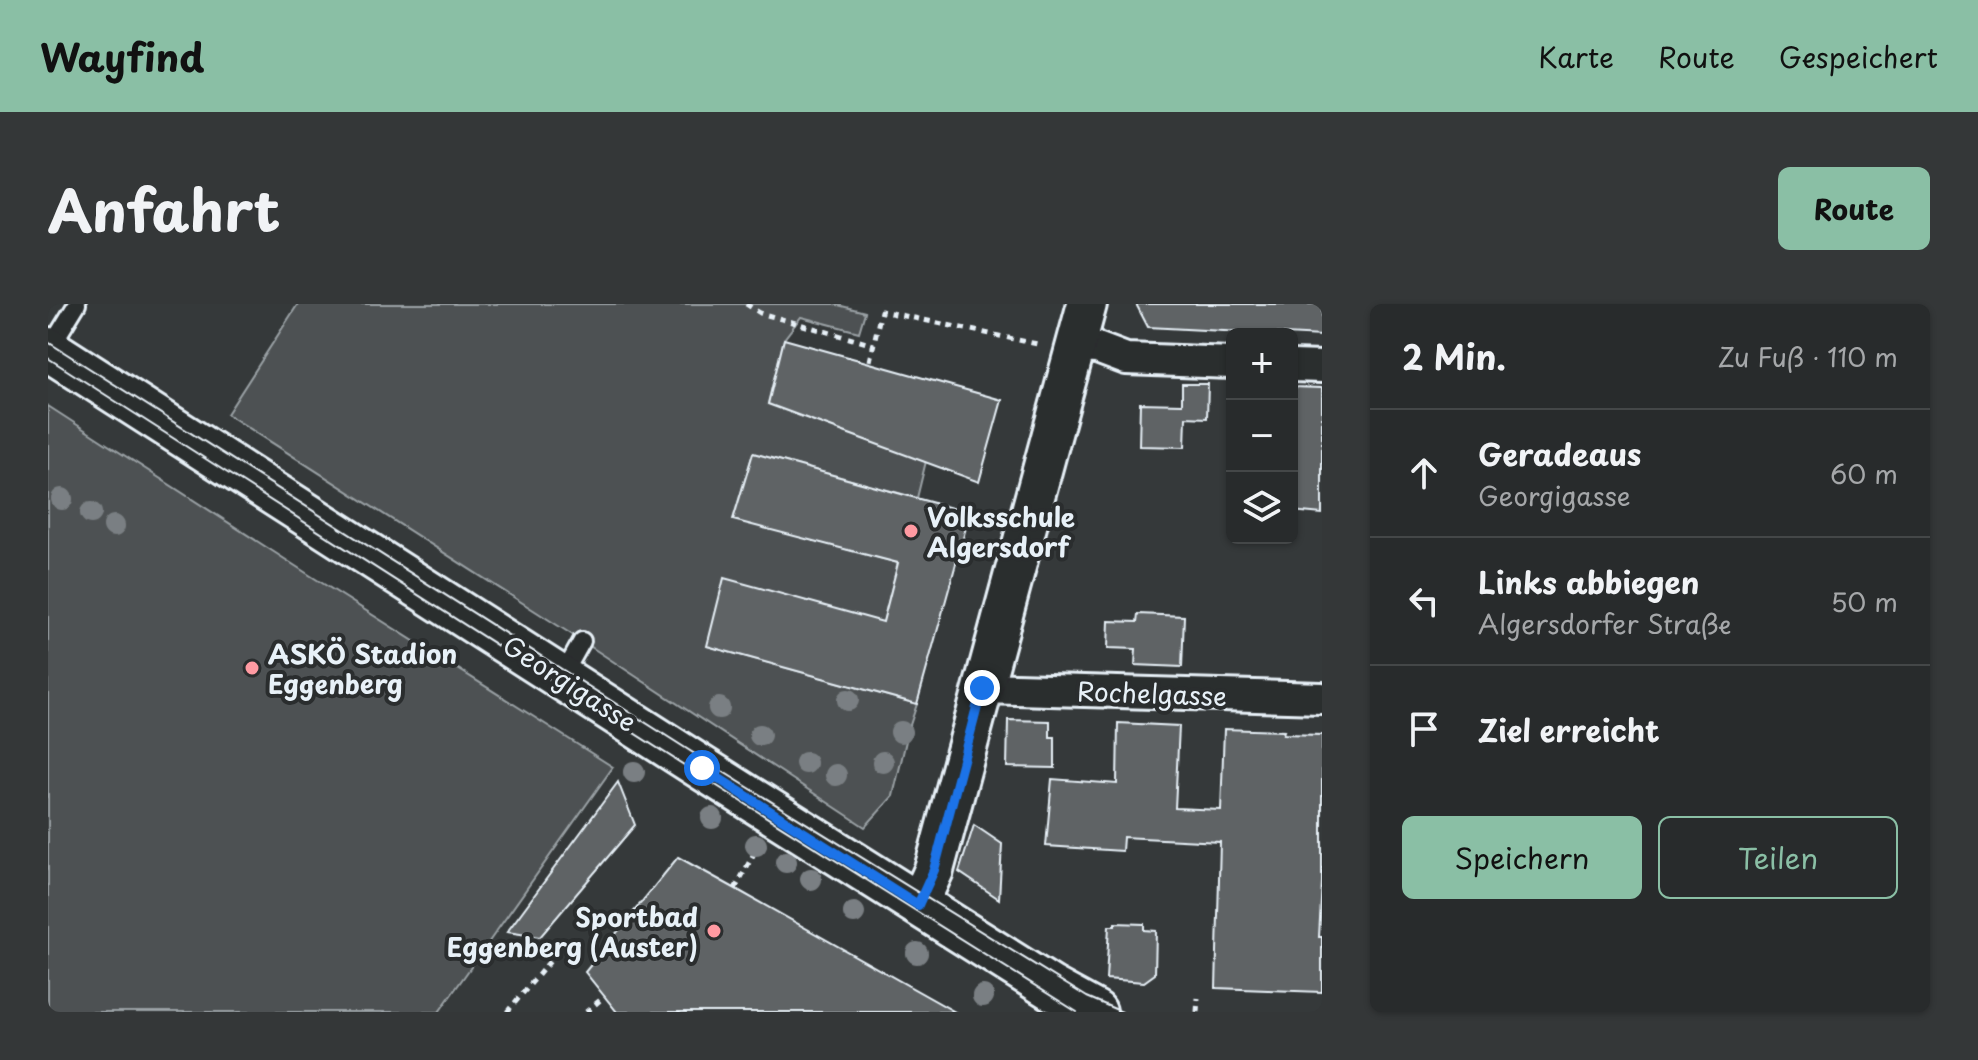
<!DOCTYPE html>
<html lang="de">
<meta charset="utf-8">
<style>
body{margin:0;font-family:"Playpen Sans",sans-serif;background:#343738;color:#f1f3f6}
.controls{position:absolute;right:24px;top:24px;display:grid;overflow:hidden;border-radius:12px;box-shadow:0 2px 6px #0004}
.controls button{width:72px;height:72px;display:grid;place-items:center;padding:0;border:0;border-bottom:2px solid #444748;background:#282b2c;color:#f1f3f6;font:40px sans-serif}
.stop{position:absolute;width:24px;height:24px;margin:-18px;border:6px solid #1a73e8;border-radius:50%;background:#fff}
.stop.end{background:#1a73e8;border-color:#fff;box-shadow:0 2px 8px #0008}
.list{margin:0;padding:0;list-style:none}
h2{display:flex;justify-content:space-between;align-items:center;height:104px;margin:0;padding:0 32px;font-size:34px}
h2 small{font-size:26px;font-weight:400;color:#a5a7a9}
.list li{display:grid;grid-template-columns:52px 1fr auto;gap:24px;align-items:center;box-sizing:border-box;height:128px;padding:0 32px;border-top:2px solid #444748}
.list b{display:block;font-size:30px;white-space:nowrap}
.list p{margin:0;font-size:26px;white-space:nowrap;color:#a5a7a9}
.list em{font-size:26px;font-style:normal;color:#a5a7a9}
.actions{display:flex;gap:16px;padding:24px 32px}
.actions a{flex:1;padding:18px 0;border:2px solid #8abfa5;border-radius:12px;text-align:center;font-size:28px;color:#8abfa5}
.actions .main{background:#8abfa5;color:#111}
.icon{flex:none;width:44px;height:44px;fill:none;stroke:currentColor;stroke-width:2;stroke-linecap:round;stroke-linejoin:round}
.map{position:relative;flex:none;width:1274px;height:708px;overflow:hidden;border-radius:12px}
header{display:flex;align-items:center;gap:48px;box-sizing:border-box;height:112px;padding:0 40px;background:#8abfa5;color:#111}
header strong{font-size:38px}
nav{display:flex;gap:44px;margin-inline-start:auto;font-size:28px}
.intro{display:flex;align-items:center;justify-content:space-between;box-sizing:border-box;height:192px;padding:0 48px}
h1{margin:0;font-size:56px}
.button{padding:20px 36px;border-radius:12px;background:#8abfa5;color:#111;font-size:28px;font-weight:700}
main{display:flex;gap:48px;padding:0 48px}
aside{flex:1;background:#282b2c;border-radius:12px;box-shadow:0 2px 6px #0004}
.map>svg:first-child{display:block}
</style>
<header>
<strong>Wayfind</strong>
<nav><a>Karte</a><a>Route</a><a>Gespeichert</a></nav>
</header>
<div class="intro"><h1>Anfahrt</h1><a class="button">Route</a></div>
<main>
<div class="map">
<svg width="1274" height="708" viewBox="0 0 1274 708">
<rect width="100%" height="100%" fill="#35393a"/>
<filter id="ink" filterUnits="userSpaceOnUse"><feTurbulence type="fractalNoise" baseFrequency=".0125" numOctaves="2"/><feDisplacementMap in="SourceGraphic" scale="16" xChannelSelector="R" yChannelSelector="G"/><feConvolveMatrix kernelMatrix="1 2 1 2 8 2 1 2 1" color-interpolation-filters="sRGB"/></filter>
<g filter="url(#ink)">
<g fill="#4d5152" stroke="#9aa1a5" stroke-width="2">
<path d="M250,0H786L817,8L811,28L753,13L736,35L720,99L818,136L879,153L869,194L705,149L685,215L850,259L835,318L659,342L869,400L861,424L845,492L817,523L534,337L179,110Z"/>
<path d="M0,102L263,272L565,463L391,708H0Z"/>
</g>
<g fill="#5f6365" stroke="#e8f1f8" stroke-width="2">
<path d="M1088,0H1274V32L1100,23Z"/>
<path d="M736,35L954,96L931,178L720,100Z"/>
<path d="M1134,80H1160L1159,114L1138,113L1137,143L1091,142L1092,99L1134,100Z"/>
<path d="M1244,83L1274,84V210L1244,207Z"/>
<path d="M705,149L922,209L869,400L659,342L676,274L835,318L850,259L685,216Z"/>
<path d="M1090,310L1136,312L1134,363L1087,361L1088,345L1060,344L1061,317L1089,318Z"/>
<path d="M960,416L1002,417V433H1007V464L959,463Z"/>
<path d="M1070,419L1131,422L1127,504L1173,506L1176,425L1236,427L1235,430L1274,431V578L1271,633H1274V688L1168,684L1172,538L1075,533L1074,547L998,542L1004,475L1069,480Z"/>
<path d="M570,478L587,521L492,633L459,628Z"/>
<path d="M926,521L954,540L951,595L911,568Z"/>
<path d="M630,553L688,585L907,708H569L537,668Z"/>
<path d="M1067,619L1096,620V626L1108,627L1107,670L1096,678L1058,675L1061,622H1067Z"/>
</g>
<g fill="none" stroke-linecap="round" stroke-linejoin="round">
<g stroke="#e8f1f8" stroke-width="22">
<g id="service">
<path d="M2,44L29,0"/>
<path d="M514,373L534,337"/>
</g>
</g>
<g stroke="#e8f1f8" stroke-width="36">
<g id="minor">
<path d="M1027,43L1049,44L1078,55L1184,59"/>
<path d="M1244,62L1274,63"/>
<path d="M934,384L1274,394"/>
</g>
</g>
<g stroke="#e8f1f8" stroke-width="44">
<path id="tertiary" d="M870,601L886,566L1039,0"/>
</g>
<g stroke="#e8f1f8" stroke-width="48">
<path id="secondary" d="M0,45L654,464L1003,684L1047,708"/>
</g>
<g stroke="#e8f1f8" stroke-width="5" stroke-dasharray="6 6" stroke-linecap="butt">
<path d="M698,0L712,9L826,41"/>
<path d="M822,57L833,7L994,41"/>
<path d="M687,585L711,540"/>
<path d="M459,708L507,651"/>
<path d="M538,708L557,692"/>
<path d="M1149,708L1150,694"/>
</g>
<use href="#service" stroke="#2a2d2e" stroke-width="16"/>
<use href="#minor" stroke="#2a2d2e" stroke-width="30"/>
<use href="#tertiary" stroke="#2a2d2e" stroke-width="38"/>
<use href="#secondary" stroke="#2a2d2e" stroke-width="42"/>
<g stroke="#e8f1f8" stroke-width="2">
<path d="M0,38L661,459L1039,693L1074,708"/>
<path d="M0,54L650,470L1029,708"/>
</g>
</g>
<g fill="#7a7f83">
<circle cx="14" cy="195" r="11"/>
<circle cx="43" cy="209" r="11"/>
<circle cx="66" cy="222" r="11"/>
<circle cx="800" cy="396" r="11"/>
<circle cx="671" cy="404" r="11"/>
<circle cx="853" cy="428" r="11"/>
<circle cx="712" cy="431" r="11"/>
<circle cx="835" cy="458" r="11"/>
<circle cx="758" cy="459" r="11"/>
<circle cx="586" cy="468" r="11"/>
<circle cx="788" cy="471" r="11"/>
<circle cx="664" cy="514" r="11"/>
<circle cx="708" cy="541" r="11"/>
<circle cx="738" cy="558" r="11"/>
<circle cx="763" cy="575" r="11"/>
<circle cx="806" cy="609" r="11"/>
<circle cx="869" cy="649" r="11"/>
<circle cx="935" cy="692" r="11"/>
</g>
</g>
<g fill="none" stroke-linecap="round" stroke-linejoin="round" filter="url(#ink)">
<path stroke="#1a73e8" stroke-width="10" d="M654,464L870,601L886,566L934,384"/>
</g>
<g fill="#ff9aa2" stroke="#2a2d2e" stroke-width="3">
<circle cx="863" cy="227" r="8"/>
<circle cx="204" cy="364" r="8"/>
<circle cx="666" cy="627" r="8"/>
</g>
<g text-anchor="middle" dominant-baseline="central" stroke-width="8" stroke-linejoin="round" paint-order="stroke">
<g font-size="26" font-weight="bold" fill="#e8f1f8" stroke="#2a2d2e" text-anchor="start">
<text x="879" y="212">Volksschule<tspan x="879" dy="30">Algersdorf</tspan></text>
<text x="220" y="349">ASKÖ Stadion<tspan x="220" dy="30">Eggenberg</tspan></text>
<text x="650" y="612" text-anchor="end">Sportbad<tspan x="650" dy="30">Eggenberg (Auster)</tspan></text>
</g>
<g font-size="26" fill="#e8f1f8" stroke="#2a2d2e">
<text transform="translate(522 379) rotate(33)">Georgigasse</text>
<text transform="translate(1104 389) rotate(2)">Rochelgasse</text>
</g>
</g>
</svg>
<div class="controls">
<button>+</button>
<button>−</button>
<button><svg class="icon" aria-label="layers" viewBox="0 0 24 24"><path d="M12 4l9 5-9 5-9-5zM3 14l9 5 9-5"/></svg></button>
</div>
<div class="stop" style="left:654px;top:464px"></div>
<div class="stop end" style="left:934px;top:384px"></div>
</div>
<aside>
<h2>2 Min.<small>Zu Fuß · 110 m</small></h2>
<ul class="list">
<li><svg class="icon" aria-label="ahead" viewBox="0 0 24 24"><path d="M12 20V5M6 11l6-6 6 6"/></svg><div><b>Geradeaus</b><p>Georgigasse</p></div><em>60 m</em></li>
<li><svg class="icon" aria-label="left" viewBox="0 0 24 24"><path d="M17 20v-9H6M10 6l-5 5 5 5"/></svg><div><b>Links abbiegen</b><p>Algersdorfer Straße</p></div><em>50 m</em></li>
<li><svg class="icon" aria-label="arrive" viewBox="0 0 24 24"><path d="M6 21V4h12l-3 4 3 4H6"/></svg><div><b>Ziel erreicht</b></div></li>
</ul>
<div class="actions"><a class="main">Speichern</a><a>Teilen</a></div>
</aside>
</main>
